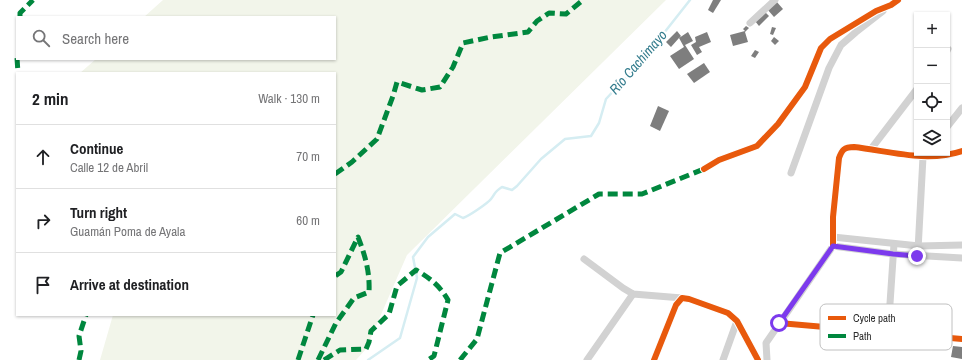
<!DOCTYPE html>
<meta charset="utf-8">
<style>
body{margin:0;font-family:"Archivo Narrow",sans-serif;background:#f6f6f6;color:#202124}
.controls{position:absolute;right:12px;top:12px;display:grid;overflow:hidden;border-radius:0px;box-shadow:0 1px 3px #0004}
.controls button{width:36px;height:36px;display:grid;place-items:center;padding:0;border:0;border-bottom:1px solid #e0e0e0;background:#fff;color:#202124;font:20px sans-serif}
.stop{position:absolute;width:12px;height:12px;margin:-9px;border:3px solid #7c3aed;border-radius:50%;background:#fff}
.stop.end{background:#7c3aed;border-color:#fff;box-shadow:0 1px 4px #0008}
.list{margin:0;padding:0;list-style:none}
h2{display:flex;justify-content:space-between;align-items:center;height:52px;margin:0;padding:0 16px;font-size:17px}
h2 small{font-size:13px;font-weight:400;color:#757577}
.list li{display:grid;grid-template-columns:26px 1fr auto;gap:12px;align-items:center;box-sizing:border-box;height:64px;padding:0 16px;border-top:1px solid #e0e0e0}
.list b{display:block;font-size:15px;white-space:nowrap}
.list p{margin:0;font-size:13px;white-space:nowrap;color:#757577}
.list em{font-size:13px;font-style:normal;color:#757577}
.icon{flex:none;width:22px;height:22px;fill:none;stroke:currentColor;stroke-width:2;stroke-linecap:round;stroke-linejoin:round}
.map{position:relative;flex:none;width:962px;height:360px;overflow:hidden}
.search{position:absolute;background:#fff;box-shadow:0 1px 3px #0004;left:16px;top:16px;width:320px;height:44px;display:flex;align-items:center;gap:10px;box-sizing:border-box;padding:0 14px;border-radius:0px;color:#757577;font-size:15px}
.panel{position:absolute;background:#fff;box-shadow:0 1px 3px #0004;left:16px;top:72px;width:320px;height:244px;border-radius:0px}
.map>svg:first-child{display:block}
</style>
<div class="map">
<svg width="962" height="360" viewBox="0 0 962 360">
<rect width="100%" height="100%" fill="#fff"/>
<path fill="#f2f5ea" d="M163,0H666L407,255L366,349L356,360H100L113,315H335V73H80L96,59H335V17H144Z"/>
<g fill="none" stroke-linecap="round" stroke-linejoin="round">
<path stroke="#d5edf2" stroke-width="2.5" d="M368,360L400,338L417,278L413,257L428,237L455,214L463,218C469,216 488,203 491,199C496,193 493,193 502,187L512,190L517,186L541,159L565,139L591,136L599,123L606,99L645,57L690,0"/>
</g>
<g fill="#7e7e7e">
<path d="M713,0H721L713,13L708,10Z"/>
<path d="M776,1L783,9L774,17L767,9Z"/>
<path d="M764,11L769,16L759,26L755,21Z"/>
<path d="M746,26L749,28L745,32L748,42L733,46L730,35L745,31L743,29Z"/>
<path d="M772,27L776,28L773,35L770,34Z"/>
<path d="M677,31L681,36L679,38L688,32L693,41L685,45L694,59L679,69L670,56L684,47L679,38L671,47L666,42Z"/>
<path d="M707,32L711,42L699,47L702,52L697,55L691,45L696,42L695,37Z"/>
<path d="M774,37L779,41L775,45L771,41Z"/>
<path d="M755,50L759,52L755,58L751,56Z"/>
<path d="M704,63L710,72L694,83L687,74Z"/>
<path d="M658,106L669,111L660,131L650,126Z"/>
<path d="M953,346L962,347V359L951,357Z"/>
</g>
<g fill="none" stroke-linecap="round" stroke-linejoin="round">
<g stroke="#d2d2d2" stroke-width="7">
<path d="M750,23L775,0"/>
<path d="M947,51L948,49"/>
<path d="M947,127L962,108"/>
<path d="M871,149L917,89"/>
<path d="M704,169L719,160L757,146L778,124L805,87L821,48L830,39L876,11L891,5L898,0"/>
<path d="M791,173L829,68L841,45L856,32L883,11"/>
<path d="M833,237L919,246L962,245"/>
<path d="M833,246V217L839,158C842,150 844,147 854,147C889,151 927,163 962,151"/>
<path d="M833,246L893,254L962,258"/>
<path d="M918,250L923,157L925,153"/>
<path d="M584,259L623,288L633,294L682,298"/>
<path d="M779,323L962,339"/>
<path d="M888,333L894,244"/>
<path d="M587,360L633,294"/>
<path d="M654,360L676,305L682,298L689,299L728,313L737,321L758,360"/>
<path d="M723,360L737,321"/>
<path d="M767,360L766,343L833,246"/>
</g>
<g stroke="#00873e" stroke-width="5" stroke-dasharray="10 5" stroke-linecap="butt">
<path d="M20,17V13L33,0"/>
<path d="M17,58L18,73"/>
<path d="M335,174L352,162L377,139L393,96L397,82L422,90L440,87L453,67L463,43L491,37L528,32L537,21L549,13L566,14L583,0"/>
<path d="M79,360L81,351L79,336L86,315"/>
<path d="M298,360L313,315"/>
<path d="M318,360L336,323L354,298L369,292C370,272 365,255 358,237L341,272L335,276"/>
<path d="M324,360L340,350L366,349L369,342L371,331L389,314L397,286L416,270C430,278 440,286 448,300L434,356L428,360"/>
<path d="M460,360L477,339L500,253L599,194H642L704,169"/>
</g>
<g stroke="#fff" stroke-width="8">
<g id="cycleway">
<path d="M704,169L719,160L757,146L778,124L805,87L821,48L830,39L876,11L891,5L898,0"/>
<path d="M833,246V217L839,158C842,150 844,147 854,147C889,151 927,163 962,151"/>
<path d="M779,323L962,339"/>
<path d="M654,360L676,305L682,298L689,299L728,313L737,321L758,360"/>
</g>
</g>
<use href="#cycleway" stroke="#e8590c" stroke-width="6"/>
</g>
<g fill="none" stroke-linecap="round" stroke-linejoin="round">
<path stroke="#7c3aed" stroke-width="5" d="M779,323L833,246L893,254L917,256"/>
</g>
<g text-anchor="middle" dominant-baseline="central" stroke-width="4" stroke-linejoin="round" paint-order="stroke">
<g font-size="14" font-style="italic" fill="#337c8d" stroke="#fff">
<text transform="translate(638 62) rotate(-49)">Río Cachimayo</text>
</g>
</g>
<rect x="820" y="304" width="132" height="46" rx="6" fill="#fff" stroke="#c0c0c0" stroke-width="1"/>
<rect x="828" y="316" width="18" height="4" fill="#e8590c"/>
<rect x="828" y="334" width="18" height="4" fill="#00873e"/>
<g font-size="11" fill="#2d2d2d">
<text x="853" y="322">Cycle path</text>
<text x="853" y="340">Path</text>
</g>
</svg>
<div class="controls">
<button>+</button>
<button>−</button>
<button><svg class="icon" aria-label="locate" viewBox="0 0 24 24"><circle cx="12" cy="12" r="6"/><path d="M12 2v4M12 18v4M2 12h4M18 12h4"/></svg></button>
<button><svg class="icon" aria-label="layers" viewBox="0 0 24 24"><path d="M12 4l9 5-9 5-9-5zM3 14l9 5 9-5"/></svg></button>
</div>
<div class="stop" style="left:779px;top:323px"></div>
<div class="stop end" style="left:917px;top:256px"></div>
<div class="search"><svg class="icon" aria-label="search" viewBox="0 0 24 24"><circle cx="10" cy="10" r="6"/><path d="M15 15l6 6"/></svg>Search here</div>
<section class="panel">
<h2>2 min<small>Walk · 130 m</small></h2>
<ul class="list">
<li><svg class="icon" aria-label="ahead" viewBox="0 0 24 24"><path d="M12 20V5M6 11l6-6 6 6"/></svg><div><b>Continue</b><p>Calle 12 de Abril</p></div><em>70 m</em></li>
<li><svg class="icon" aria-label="right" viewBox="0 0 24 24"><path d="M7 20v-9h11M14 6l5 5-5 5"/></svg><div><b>Turn right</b><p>Guamán Poma de Ayala</p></div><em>60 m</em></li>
<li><svg class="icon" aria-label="arrive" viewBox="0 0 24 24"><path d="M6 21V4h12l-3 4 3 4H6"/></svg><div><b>Arrive at destination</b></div></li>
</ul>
</section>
</div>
